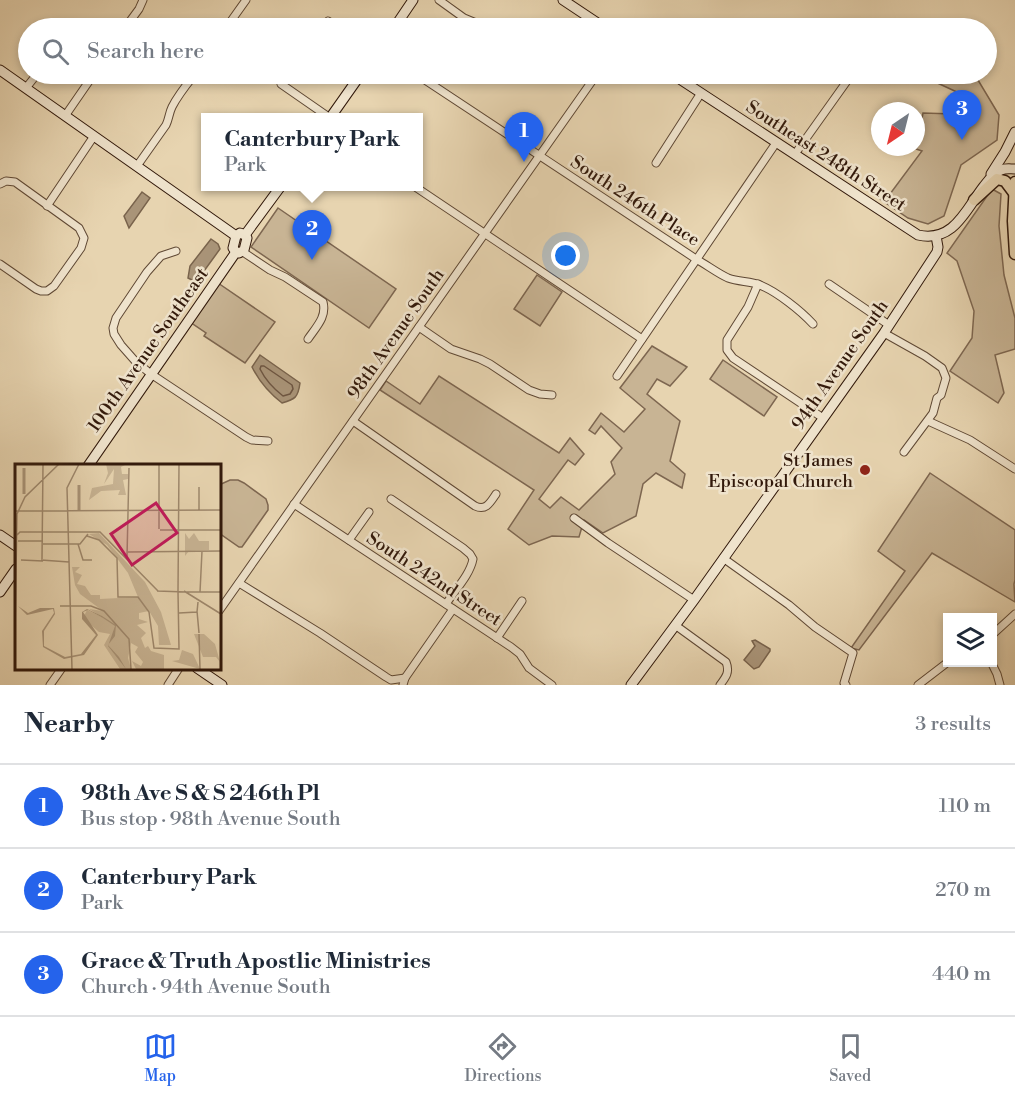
<!DOCTYPE html>
<meta charset="utf-8">
<style>
body{margin:0;font-family:"Libre Bodoni",serif;background:#f6f6f7;color:#1f2937}
.controls{position:absolute;right:18px;bottom:18px;display:grid;overflow:hidden;border-radius:0px;box-shadow:0 3px 9px #0003}
.controls button{width:54px;height:54px;display:grid;place-items:center;padding:0;border:0;border-bottom:2px solid #e0e1e3;background:#fff;color:#1f2937;font:30px sans-serif}
.compass{position:absolute;left:871px;top:102px;width:54px;height:54px;border-radius:50%;background:#fff;box-shadow:0 3px 9px #0003;rotate:215deg}
.you{position:absolute;left:566px;top:256px;width:21px;height:21px;margin:-15px;border:4px solid #fff;border-radius:50%;background:#1a73e8;box-shadow:0 0 0 9px #1a73e833}
.badge{display:grid;place-items:center;width:39px;height:39px;border-radius:50%;background:#2563eb;color:#fff;font-size:20px;font-weight:700}
.pin{position:absolute;translate:-50% -50px;filter:drop-shadow(0 2px 3px #0008)}
.pin::after{content:'';position:absolute;top:32px;width:21px;height:18px;background:inherit;clip-path:polygon(0 0,100% 0,50% 100%)}
.popup{position:absolute;left:201px;top:113px;width:222px;height:78px;box-sizing:border-box;display:grid;place-content:center;border-radius:0px;background:#fff;filter:drop-shadow(0 2px 4px #0005);font-size:20px;white-space:nowrap;color:#747a83}
.popup b{font-size:22px;color:#1f2937}
.popup::after{content:'';position:absolute;left:50%;top:100%;margin-left:-12px;border:12px solid transparent;border-top-color:#fff}
.list{margin:0;padding:0;list-style:none}
h2{display:flex;justify-content:space-between;align-items:center;height:78px;margin:0;padding:0 24px;font-size:26px}
h2 small{font-size:20px;font-weight:400;color:#747a83}
.list li{display:grid;grid-template-columns:39px 1fr auto;gap:18px;align-items:center;box-sizing:border-box;height:84px;padding:0 24px;border-top:2px solid #e0e1e3}
.list b{display:block;font-size:22px;white-space:nowrap}
.list p{margin:0;font-size:20px;white-space:nowrap;color:#747a83}
.list em{font-size:20px;font-style:normal;color:#747a83}
.icon{flex:none;width:33px;height:33px;fill:none;stroke:currentColor;stroke-width:2;stroke-linecap:round;stroke-linejoin:round}
.map{position:relative;flex:none;width:1015px;height:685px;overflow:hidden}
.search{position:absolute;background:#fff;box-shadow:0 3px 9px #0003;left:18px;right:18px;top:18px;height:66px;display:flex;align-items:center;gap:15px;box-sizing:border-box;padding:0 21px;border-radius:33px;color:#747a83;font-size:22px}
.sheet{height:330px;background:#fff}
nav{display:flex;justify-content:space-around;align-items:center;box-sizing:border-box;height:84px;border-top:2px solid #e0e1e3;background:#fff;font-size:16px;color:#747a83}
nav a{display:grid;justify-items:center;gap:3px}
nav .on{color:#2563eb}
.map>svg:first-child{display:block}
</style>
<div class="map">
<svg width="1015" height="685" viewBox="0 0 1015 685">
<rect width="100%" height="100%" fill="#e7d4b0"/>
<filter id="stains"><feTurbulence type="fractalNoise" baseFrequency=".00333" numOctaves="4"/><feColorMatrix values="0 0 0 0 .2 0 0 0 0 .09 0 0 0 0 .02 0 0 0 .5 -.17"/></filter>
<radialGradient id="worn" r=".72"><stop offset=".6" stop-color="#630" stop-opacity="0"/><stop offset="1" stop-color="#630" stop-opacity=".3"/></radialGradient>
<g fill="#c8b494" stroke="#7d6650" stroke-width="1.5">
<path d="M918,74H970L975,75L999,115L997,140L961,165L944,216L928,224L908,218L880,199L883,194H890L922,151L916,149L923,113L954,114L959,93Z"/>
<path d="M992,189L1001,194L999,226L1004,275L1015,318V349L995,355L1004,393L998,403L950,371L972,338L974,311L957,261L947,253Z"/>
<path d="M278,208L396,289L369,328L251,247Z"/>
<path d="M537,275L562,292L540,326L514,309Z"/>
<path d="M218,283L275,322L245,363L204,336L206,333L190,322Z"/>
<path d="M652,346L687,367L670,386L657,379L647,394L680,421L670,461L685,474L682,488L656,473L643,484L636,516L603,533L584,520L579,537L552,536L529,545L508,529L534,490L380,390L386,381L420,404L439,376L559,453L570,438L584,454L575,465L568,460L539,499L550,508L561,497L579,510L615,474L611,462L622,448L601,426L595,434L589,430L601,413L624,432L645,409L620,388Z"/>
<path d="M723,360L777,397L764,416L710,379Z"/>
<path d="M930,473L1015,530V580L1014,584L1015,602L932,553L859,650L851,648L905,571L878,551Z"/>
<path d="M230,480H238L244,483L266,499L268,505V510L242,547H239L219,533V485Z"/>
</g>
<g fill="#a99478" stroke="#79634c" stroke-width="1.5">
<path d="M142,192L150,198L129,228L124,216Z"/>
<path d="M211,239L218,244L220,249L196,282L188,278L190,266Z"/>
<path d="M260,355L300,383C298,398 295,399 282,403C269,393 259,381 252,367Z"/>
<path d="M755,640L770,649V651L759,667L754,669L744,660L755,646L752,641Z"/>
</g>
<g fill="none" stroke-linecap="round" stroke-linejoin="round">
<path stroke="#6e5642" stroke-width="1.5" d="M261,366H264L292,385L293,389L290,394L283,396C274,389 265,379 260,369Z"/>
<g stroke="#5f4834" stroke-width="9">
<g id="street">
<path d="M439,0L464,18L488,28"/>
<path d="M328,21L338,28"/>
<path d="M125,28L139,9L143,0"/>
<path d="M226,28L246,0"/>
<path d="M416,74L696,259C707,265 717,273 728,278C739,282 750,281 760,285C777,292 800,310 813,324"/>
<path d="M581,74L592,81"/>
<path d="M281,84L330,118"/>
<path d="M26,88L37,74"/>
<path d="M65,116L94,74"/>
<path d="M795,154L852,74"/>
<path d="M656,163L701,93"/>
<path d="M137,166L166,125C169,119 169,113 172,107C178,95 187,84 195,74"/>
<path d="M0,184L6,181L15,182L79,228L84,238L81,248L54,286L47,291H41L36,289L0,264"/>
<path d="M414,186L642,339"/>
<path d="M47,206L94,136"/>
<path d="M176,251L161,256L147,272L116,318L113,328L114,334L121,345L136,362L151,374L246,437L252,440L268,441"/>
<path d="M243,252L270,270L285,277L323,302C327,317 316,327 308,339"/>
<path d="M758,284L748,307L727,340V350L733,358L823,418"/>
<path d="M829,284L889,325"/>
<path d="M419,327L451,349L480,359L490,364L529,390L540,394L552,395"/>
<path d="M884,333L925,356L942,368L946,378L941,395L937,398L933,413L904,452"/>
<path d="M617,376L776,143"/>
<path d="M353,421L475,506C486,511 490,503 496,494"/>
<path d="M928,421L970,440L1015,469"/>
<path d="M391,499L463,548L470,554L473,559C470,575 455,590 446,604"/>
<path d="M294,504L511,647L520,654L529,668L552,685"/>
<path d="M574,518L608,543L694,600"/>
<path d="M349,540L369,512"/>
<path d="M723,558L789,605L815,627L853,653L844,683L846,685"/>
<path d="M239,583L320,633L386,677L391,680L405,678"/>
<path d="M219,611L597,74"/>
<path d="M675,625L726,662C730,672 726,677 720,685"/>
<path d="M992,635L1015,614"/>
<path d="M497,638L522,601"/>
<path d="M991,662L997,674L1000,685"/>
<path d="M50,685L62,668"/>
<path d="M168,685L179,668"/>
<path d="M403,685L405,678L453,609"/>
<path d="M918,685L948,662"/>
</g>
</g>
<g stroke="#32190b" stroke-width="11">
<g id="secondary">
<path d="M563,0L605,28"/>
<path d="M394,28L413,0"/>
<path d="M0,70L236,236"/>
<path d="M672,74L918,235C954,243 966,209 984,186C989,180 993,173 1001,170C1006,168 1010,169 1015,169"/>
<path d="M330,118L361,74"/>
<path d="M991,174L1005,152L1015,132"/>
<path d="M240,233L245,235L247,238L244,250L239,253L236,252L233,248L236,236Z"/>
<path d="M245,235L281,186"/>
<path d="M88,466L236,252"/>
<path d="M0,535L16,546"/>
<path d="M0,592L16,569"/>
<path d="M197,668L222,685"/>
<path d="M631,685L694,600L884,333L937,252L938,247L936,236"/>
</g>
</g>
<g stroke="#32190b" stroke-width="13">
<g id="primary">
<path d="M1015,182L1013,221L1015,254"/>
<path d="M974,200L997,179L1005,181L1014,193"/>
</g>
</g>
<use href="#street" stroke="#efe3cc" stroke-width="7"/>
<use href="#secondary" stroke="#efe3cc" stroke-width="9"/>
<use href="#primary" stroke="#e7d4b0" stroke-width="10"/>
</g>
<circle fill="#8f2418" stroke="#efe3cc" stroke-width="2" cx="865" cy="470" r="6"/>
<g text-anchor="middle" dominant-baseline="central" stroke-width="5" stroke-linejoin="round" paint-order="stroke">
<g font-size="18" fill="#32190b" stroke="#efe3cc">
<text transform="translate(826 156) rotate(33)">Southeast 248th Street</text>
<text transform="translate(635 201) rotate(33)">South 246th Place</text>
<text transform="translate(396 334) rotate(-55)">98th Avenue South</text>
<text transform="translate(148 350) rotate(-55)">100th Avenue Southeast</text>
<text transform="translate(840 365) rotate(-55)">94th Avenue South</text>
<text transform="translate(434 579) rotate(33)">South 242nd Street</text>
</g>
<g font-size="18" fill="#32190b" stroke="#efe3cc" text-anchor="end">
<text x="853" y="460">St James<tspan x="853" dy="21">Episcopal Church</tspan></text>
</g>
</g>
<g transform="translate(15 464)">
<rect width="206" height="206" fill="#e7d4b0"/>
<path d="M91,0H112L106,3L107,10H113V15L108,16L111,31H103L105,26L86,27L74,36L77,24L98,20L99,5L89,20L93,9ZM84,69L130,118L146,148L156,181H144L143,162L134,147L124,149V155L133,158L122,161L131,169L126,174L130,184L133,182L136,187L149,191V205H121L117,197L126,202L128,198L120,188L123,183L116,179L113,194L116,205H105L89,181L95,170L84,168L68,154L72,146L89,154L74,145L88,147L65,130L60,121L57,103H65L60,108L67,111L62,120L70,122L76,131H85V135L123,133L113,109L92,81L74,70ZM170,69L174,75L179,69L184,77H194V86L174,87L170,92ZM179,170H189L200,180L205,198L201,193H188ZM167,186L178,190L185,205L157,197L164,196Z" fill="#c8b494"/>
<path d="M3,142L13,149L25,144H39L40,150L29,167V182L50,193L66,190L81,171L67,155V148L72,145L87,152L101,161L100,172L93,181L104,193L111,205L93,182L100,162L88,154L73,146L68,148L83,171L69,191L49,195L28,183L27,167L39,149L38,145L12,151Z" fill="#a99478"/>
<path fill="none" stroke="#a99478" stroke-width="3" d="M9,4V30M64,46V21"/>
<path fill="none" stroke="#9f896e" stroke-width="1.5" d="M144,0V65M184,23V46M1,47L206,46M145,66H206M2,71L5,68H85L143,127M72,72L84,76L102,94L103,133H123L134,148L139,184L164,185L163,128M3,77H28M28,80H65L73,70M63,80L68,96H77M113,88L206,87M112,93L114,4M27,95L28,0M6,96L28,97M26,96L54,98M142,127L171,128M169,127L206,150M163,128L164,0M170,128H206M185,128L187,87M45,142H76L89,147L114,175L116,205M182,147L184,169M164,149L182,148L183,138M0,168L2,50L10,33L44,0M184,170L185,205M57,205L52,24L64,0"/>
<path fill="#c2185b" fill-opacity="0.15" stroke="#c2185b" stroke-width="3" d="M141,39L162,69L117,101L96,70Z"/>
<rect width="206" height="206" fill="none" stroke="#32190b" stroke-width="3"/>
</g>
<rect width="100%" height="100%" filter="url(#stains)"/>
<rect width="100%" height="100%" fill="url(#worn)"/>
</svg>
<div class="controls">
<button><svg class="icon" aria-label="layers" viewBox="0 0 24 24"><path d="M12 4l9 5-9 5-9-5zM3 14l9 5 9-5"/></svg></button>
</div>
<svg class="compass" viewBox="-18 -18 36 36"><path d="M0-13l5 13h-10z" fill="#e53935"/><path d="M0 13l5-13h-10z" fill="#747a83"/></svg>
<div class="you"></div>
<div class="pin badge" style="left:524px;top:162px">1</div>
<div class="pin badge" style="left:312px;top:260px">2</div>
<div class="popup"><b>Canterbury Park</b>Park</div>
<div class="pin badge" style="left:962px;top:140px">3</div>
<div class="search"><svg class="icon" aria-label="search" viewBox="0 0 24 24"><circle cx="10" cy="10" r="6"/><path d="M15 15l6 6"/></svg>Search here</div>
</div>
<section class="sheet">
<h2>Nearby<small>3 results</small></h2>
<ul class="list">
<li><span class="badge">1</span><div><b>98th Ave S &amp; S 246th Pl</b><p>Bus stop · 98th Avenue South</p></div><em>110 m</em></li>
<li><span class="badge">2</span><div><b>Canterbury Park</b><p>Park</p></div><em>270 m</em></li>
<li><span class="badge">3</span><div><b>Grace &amp; Truth Apostlic Ministries</b><p>Church · 94th Avenue South</p></div><em>440 m</em></li>
</ul>
</section>
<nav>
<a class="on"><svg class="icon" aria-label="map" viewBox="0 0 24 24"><path d="M3 6l6-2 6 2 6-2v14l-6 2-6-2-6 2zM9 4v14M15 6v14"/></svg>Map</a>
<a><svg class="icon" aria-label="directions" viewBox="0 0 24 24"><path d="M12 3l9 9-9 9-9-9zM9 14v-3h6M13 9l2 2-2 2"/></svg>Directions</a>
<a><svg class="icon" aria-label="saved" viewBox="0 0 24 24"><path d="M7 4h10v16l-5-4-5 4z"/></svg>Saved</a>
</nav>
